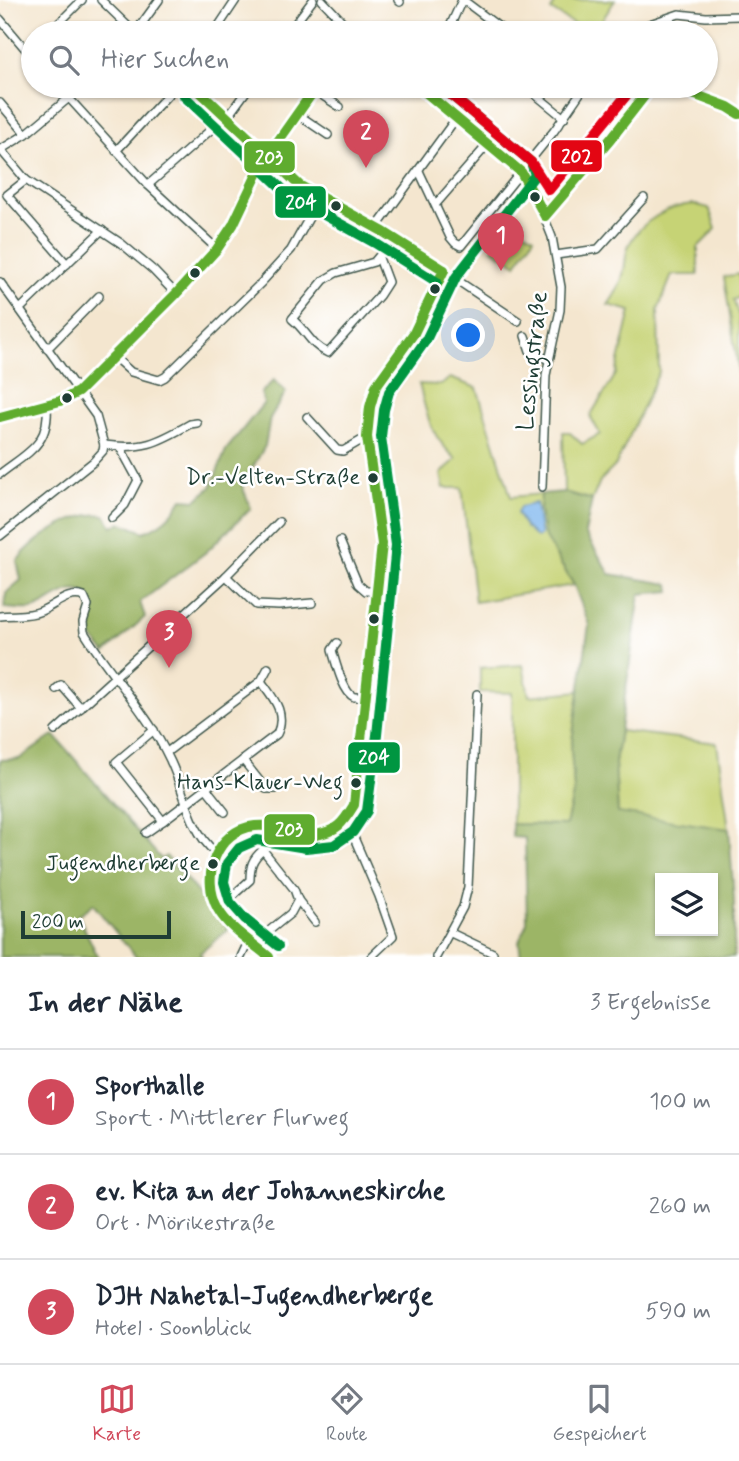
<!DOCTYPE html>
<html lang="de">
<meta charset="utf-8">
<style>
body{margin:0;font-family:Mynerve,sans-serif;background:#f2f2f3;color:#1f2937}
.controls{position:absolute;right:21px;bottom:21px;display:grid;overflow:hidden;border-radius:0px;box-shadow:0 2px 5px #0004}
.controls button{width:63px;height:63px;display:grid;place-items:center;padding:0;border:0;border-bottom:2px solid #e0e1e3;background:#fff;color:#1f2937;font:35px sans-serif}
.scale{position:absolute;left:21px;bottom:18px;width:150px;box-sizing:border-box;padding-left:7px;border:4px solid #1f3d34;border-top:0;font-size:19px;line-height:24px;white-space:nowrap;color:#1f3d34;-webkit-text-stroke:5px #fff;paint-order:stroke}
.you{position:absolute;left:469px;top:336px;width:24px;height:24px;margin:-18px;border:5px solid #fff;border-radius:50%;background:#1a73e8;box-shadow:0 0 0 10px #1a73e833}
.badge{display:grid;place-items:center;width:46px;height:46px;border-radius:50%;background:#d1495b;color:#fff;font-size:23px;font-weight:700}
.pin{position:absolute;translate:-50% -58px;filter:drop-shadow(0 2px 4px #0008)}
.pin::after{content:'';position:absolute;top:37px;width:24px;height:21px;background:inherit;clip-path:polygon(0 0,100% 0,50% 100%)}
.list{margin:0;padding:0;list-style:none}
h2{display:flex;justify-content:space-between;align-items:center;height:91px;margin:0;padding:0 28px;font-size:30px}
h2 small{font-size:23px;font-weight:400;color:#747a83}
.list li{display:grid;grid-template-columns:46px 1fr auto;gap:21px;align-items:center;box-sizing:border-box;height:105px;padding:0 28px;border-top:2px solid #e0e1e3}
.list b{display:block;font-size:26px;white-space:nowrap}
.list p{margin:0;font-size:23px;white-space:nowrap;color:#747a83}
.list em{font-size:23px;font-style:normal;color:#747a83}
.icon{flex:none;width:38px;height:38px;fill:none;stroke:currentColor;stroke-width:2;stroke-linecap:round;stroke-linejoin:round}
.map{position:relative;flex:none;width:739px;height:957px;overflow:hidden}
.search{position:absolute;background:#fff;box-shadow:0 2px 5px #0004;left:21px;right:21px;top:21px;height:77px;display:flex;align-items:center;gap:18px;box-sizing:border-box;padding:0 24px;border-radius:38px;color:#747a83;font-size:26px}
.sheet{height:406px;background:#fff}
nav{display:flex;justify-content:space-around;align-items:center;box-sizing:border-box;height:98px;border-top:2px solid #e0e1e3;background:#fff;font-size:19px;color:#747a83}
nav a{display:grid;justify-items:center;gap:4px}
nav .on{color:#d1495b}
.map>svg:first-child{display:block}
</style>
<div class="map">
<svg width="739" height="957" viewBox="0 0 739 957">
<rect width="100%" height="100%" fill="#fff"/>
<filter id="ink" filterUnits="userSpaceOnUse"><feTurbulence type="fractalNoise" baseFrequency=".0143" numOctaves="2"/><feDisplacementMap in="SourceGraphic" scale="14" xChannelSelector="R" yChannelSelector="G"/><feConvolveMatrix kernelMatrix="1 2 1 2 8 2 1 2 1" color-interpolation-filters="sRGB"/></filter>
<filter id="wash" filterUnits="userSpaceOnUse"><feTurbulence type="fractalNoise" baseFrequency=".00686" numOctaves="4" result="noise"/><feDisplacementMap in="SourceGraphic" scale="28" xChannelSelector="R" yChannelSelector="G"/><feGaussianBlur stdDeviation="1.57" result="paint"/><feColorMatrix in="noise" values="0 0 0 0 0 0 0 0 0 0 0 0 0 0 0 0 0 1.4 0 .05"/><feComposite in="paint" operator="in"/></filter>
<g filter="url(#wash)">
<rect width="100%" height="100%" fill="#f4e6cf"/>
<g fill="#c6d375" stroke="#728854" stroke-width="2">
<path d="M557,0H615L594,33H588L551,10Z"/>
<path d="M693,204L709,208L716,229L698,247V275H672L658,310L659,372L616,465L600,481L592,500L564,492L563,432H569L582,444L600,434L590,416L616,374L631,311L608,305C616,294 622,284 624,270C626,262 625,251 630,243C641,221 669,206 693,204Z"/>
<path d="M511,222L534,237L516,264L493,249Z"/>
<path d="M739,274V297L733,300L739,316V374L724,277Z"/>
<path d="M450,378L477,388L511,497L541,494C539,535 553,552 574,585L475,602L462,488H444L441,474L456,459C429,434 428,418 419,384L441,385Z"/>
<path d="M523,665L529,696L579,691L571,748L574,790L566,825L512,824V693L480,692V668Z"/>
<path d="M620,731L717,743L729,829L618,814L615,763Z"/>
</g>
<g fill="#9cb566" stroke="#5e794d" stroke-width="2" fill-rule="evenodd">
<path d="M274,380L286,392L270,418L265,446L242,486L251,508L206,552L140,602L145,617L105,653C100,646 88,635 88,625C87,614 99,598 82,592C64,585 49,606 32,609C23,610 13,608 4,608L6,593L21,580L17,561C33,539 76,510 105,515L112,526L121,523L144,532C161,525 172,516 182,499L196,500L211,487L226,450L264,403L261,393Z"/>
<path d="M564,492L592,500L585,533L610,574L669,584L670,591L640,594L615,763L618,813L729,829L734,900V957H521L519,942L527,922L525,838L512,837V824L566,825L574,790L571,748L589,625L574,585L545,538L540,511L541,494ZM713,878V931H660V878Z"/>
<path d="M54,735L161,859L166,856L229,929L200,953L202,957H136L93,904L78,915L98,957H0V760L19,759Z"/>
</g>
<path fill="#7db5ed" stroke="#4e7990" stroke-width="2" d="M536,503L541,535L537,538L525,527L517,513L520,507Z"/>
</g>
<g filter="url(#ink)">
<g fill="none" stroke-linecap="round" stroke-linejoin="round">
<g stroke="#3f564b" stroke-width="10">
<g id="minor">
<path d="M101,0L135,33"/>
<path d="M322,0L353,33"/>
<path d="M398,0L400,2"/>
<path d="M463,0L507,33"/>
<path d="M0,19L33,58"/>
<path d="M632,30L679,14L706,17L739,16"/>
<path d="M49,33L82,0"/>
<path d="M135,33L159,0"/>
<path d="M214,33L236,0"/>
<path d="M288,33L313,0"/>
<path d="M437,33H447L462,0"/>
<path d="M58,86L148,185L217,249"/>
<path d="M194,86L299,185L394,238L518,321"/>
<path d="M418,86L521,172L536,196L552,237L561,287L560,310L546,375L542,487"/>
<path d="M525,86L564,118"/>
<path d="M672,86L728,107L739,114"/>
<path d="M314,90L340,107"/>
<path d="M0,103L26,134"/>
<path d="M297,114L328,135"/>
<path d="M0,149L26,180L122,244L153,270L176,294"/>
<path d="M0,150L26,134L83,86"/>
<path d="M116,151L176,86"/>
<path d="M419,171L450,237L455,243L461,246L554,131L585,86"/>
<path d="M26,180L7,195L67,264"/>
<path d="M148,185L231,112L250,86"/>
<path d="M436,204L488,144"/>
<path d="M545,216L610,140L652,86"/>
<path d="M376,228L457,117"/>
<path d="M556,255L598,249L644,198"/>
<path d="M379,258L388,282L379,296L328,353C310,345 307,331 292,319L324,280L336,273L374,262L394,238"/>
<path d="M0,282L96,416L104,445"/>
<path d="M20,309L102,230"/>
<path d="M525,336L530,351L549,360"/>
<path d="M47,349L99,296"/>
<path d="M113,356L131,372L159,380L165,377L262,282L291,250L320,198"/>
<path d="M0,417L60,401L78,392L176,294L217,249L233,225L262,164L317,86"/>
<path d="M307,417L337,450L343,451L367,437"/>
<path d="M104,445C143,450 157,443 190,424L197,423"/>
<path d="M0,474C28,452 50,445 47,405"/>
<path d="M112,518L125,505L138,480L120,447"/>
<path d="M0,536L93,462L103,451L104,445"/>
<path d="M340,541L358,584L366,591H378"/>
<path d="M226,576L256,605L279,606L312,603"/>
<path d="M0,616C13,614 28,617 41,611C56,605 68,591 84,597L88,606L83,622L84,632C114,681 157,722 177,777C187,804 193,833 215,852"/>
<path d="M337,643L332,650C335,660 343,693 354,697C355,697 364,697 365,697"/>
<path d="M56,689L61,685L81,708"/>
<path d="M154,730L116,762L163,821L277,734C287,712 273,698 261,681"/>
<path d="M55,731L226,576L279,522"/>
<path d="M167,752L261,681L268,668"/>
<path d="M243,760L266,789H276"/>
<path d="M206,788L225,812"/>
<path d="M350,815L355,840L379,896L393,936L371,957"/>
<path d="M146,833L163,821"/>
<path d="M298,900L315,922"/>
<path d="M218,909L250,880C250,866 252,859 263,850L294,889L298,900L291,913L253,944"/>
<path d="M451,933L493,953"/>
<path d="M241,957L249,940"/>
<path d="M269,957L231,924L218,909L210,884L211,864L222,843L243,828L258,825L314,835L323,834L342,825L354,805L363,734L382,544L367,437L370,407L376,386L414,333L444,270"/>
<path d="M436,957L463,907L468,887L477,694"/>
</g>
</g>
<use href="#minor" stroke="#fff" stroke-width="7"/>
<g stroke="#fff" stroke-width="16">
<g id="bus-1">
<path d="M194,86L299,185L382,231L444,270"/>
<path d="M418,86L521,172L545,216L610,140L652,86"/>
<path d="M672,86L728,107L739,114"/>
<path d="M0,417L60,401L78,392L176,294L217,249L233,225L262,164L317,86"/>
<path d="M269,957C253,943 228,928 218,909C200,877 216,830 255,826C273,824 296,832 314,835C337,832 343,823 354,805L382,544L367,437L370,407L376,386L414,333L444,270"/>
</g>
</g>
<g stroke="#fff" stroke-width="16">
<g id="bus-2">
<path d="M184,96L290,196L375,243L437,282"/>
<path d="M278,946L245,919L230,902L224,882L227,863L239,848L257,840L306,848L334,845L353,832L367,811L377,735L396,545L381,437L384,410L389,392L426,340L456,277L535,175L531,162L440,86"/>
</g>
</g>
<g stroke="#fff" stroke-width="16">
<path id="bus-3" d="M440,86L531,162L549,190L634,86"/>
</g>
<use href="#bus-1" stroke="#5fac2f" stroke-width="10"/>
<use href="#bus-2" stroke="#009641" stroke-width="10"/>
<use href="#bus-3" stroke="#e30613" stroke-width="10"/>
</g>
</g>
<g fill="#1f3d34" stroke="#fff" stroke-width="2.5">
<circle cx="535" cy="197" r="6"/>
<circle cx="336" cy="206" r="6"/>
<circle cx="195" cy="273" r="6"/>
<circle cx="435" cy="289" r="6"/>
<circle cx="67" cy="398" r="6"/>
<circle cx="373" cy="478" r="6"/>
<circle cx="374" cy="619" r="6"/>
<circle cx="356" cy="783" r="6"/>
<circle cx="213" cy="864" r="6"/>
</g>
<g text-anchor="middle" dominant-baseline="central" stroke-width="5" stroke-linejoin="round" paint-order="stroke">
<g font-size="22" fill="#1f3d34" stroke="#fff" text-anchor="end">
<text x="360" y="478">Dr.-Velten-Straße</text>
<text x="343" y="783">Hans-Klauer-Weg</text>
<text x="200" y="864">Jugendherberge</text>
</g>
<g font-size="24" fill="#1f3d34" stroke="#fff">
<text transform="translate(533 361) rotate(-84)">Lessingstraße</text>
</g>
</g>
<g stroke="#fff" stroke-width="2.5">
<rect x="550" y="139" width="53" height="34" rx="7" fill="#e30613"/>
<rect x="243" y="140" width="53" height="34" rx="7" fill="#5fac2f"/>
<rect x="274" y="185" width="53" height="34" rx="7" fill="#009641"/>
<rect x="347" y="741" width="54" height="33" rx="7" fill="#009641"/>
<rect x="263" y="813" width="53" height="33" rx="7" fill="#5fac2f"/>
</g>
<g font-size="19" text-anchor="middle" font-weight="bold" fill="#fff">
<text x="577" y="163">202</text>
<text x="269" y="164">203</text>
<text x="301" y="209">204</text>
<text x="374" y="764">204</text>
<text x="289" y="836">203</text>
</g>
</svg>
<div class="controls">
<button><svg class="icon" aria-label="layers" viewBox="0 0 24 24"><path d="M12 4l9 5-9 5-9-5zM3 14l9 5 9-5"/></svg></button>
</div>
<div class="scale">200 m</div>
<div class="you"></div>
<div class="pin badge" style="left:501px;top:271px">1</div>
<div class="pin badge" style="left:366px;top:168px">2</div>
<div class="pin badge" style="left:169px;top:668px">3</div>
<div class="search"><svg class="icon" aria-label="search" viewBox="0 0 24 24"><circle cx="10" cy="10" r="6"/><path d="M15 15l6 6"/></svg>Hier suchen</div>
</div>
<section class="sheet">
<h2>In der Nähe<small>3 Ergebnisse</small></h2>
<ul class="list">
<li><span class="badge">1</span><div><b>Sporthalle</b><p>Sport · Mittlerer Flurweg</p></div><em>100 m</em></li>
<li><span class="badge">2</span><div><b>ev. Kita an der Johanneskirche</b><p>Ort · Mörikestraße</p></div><em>260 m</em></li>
<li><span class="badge">3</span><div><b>DJH Nahetal-Jugendherberge</b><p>Hotel · Soonblick</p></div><em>590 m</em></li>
</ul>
</section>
<nav>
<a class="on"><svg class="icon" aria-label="map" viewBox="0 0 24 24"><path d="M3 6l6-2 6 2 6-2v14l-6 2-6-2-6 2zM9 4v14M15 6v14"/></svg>Karte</a>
<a><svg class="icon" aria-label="directions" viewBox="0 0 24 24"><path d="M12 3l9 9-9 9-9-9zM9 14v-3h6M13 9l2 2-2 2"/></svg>Route</a>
<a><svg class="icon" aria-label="saved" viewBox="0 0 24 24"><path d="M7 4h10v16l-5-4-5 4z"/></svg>Gespeichert</a>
</nav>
